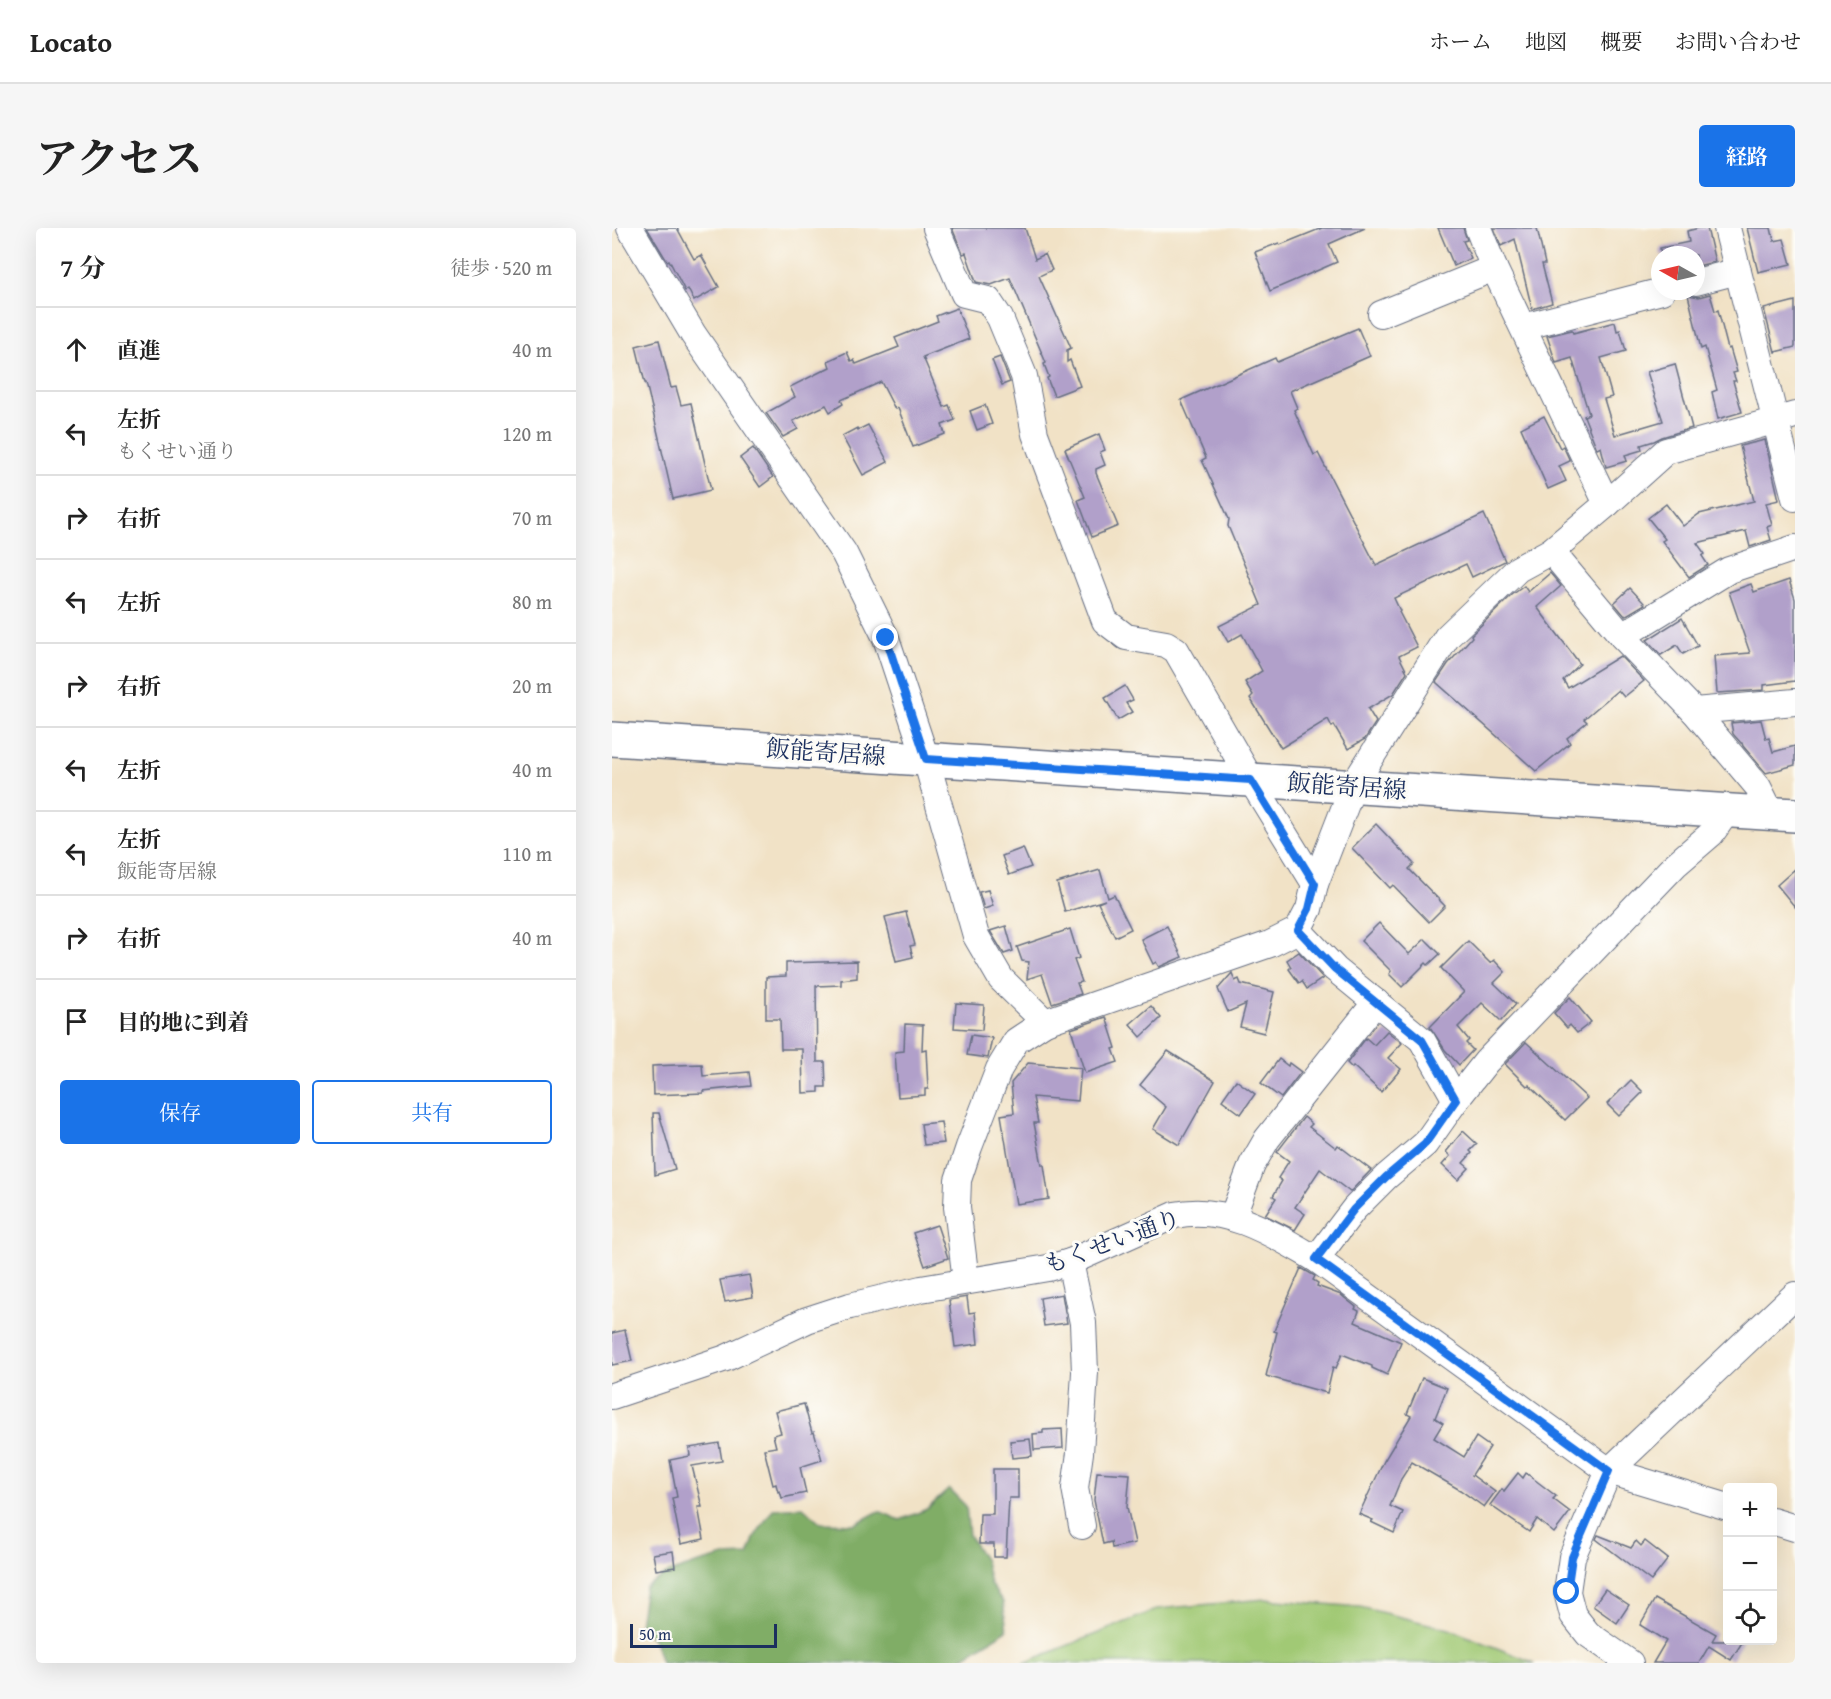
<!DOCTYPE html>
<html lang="ja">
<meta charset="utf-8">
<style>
body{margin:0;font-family:"Gentium Book Plus","Noto Serif JP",serif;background:#f6f6f6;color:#222}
.controls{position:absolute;right:18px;bottom:18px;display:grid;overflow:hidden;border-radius:6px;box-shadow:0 6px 24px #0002}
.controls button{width:54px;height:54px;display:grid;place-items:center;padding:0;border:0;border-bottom:2px solid #e0e0e0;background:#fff;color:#222;font:30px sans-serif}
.compass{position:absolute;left:1039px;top:18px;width:54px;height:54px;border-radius:50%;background:#fff;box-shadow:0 6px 24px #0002;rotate:278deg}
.scale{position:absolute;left:18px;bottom:15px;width:147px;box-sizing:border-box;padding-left:6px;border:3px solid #1b2f5e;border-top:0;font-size:16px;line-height:21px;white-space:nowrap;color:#1b2f5e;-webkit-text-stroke:4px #fdfcf7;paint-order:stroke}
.stop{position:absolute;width:18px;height:18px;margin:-14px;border:4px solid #1a73e8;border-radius:50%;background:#fff}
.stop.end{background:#1a73e8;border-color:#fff;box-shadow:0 2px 6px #0008}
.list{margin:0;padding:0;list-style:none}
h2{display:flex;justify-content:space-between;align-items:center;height:78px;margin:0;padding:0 24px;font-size:26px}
h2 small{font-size:20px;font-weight:400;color:#767676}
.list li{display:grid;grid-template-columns:39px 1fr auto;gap:18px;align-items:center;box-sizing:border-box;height:84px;padding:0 24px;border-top:2px solid #e0e0e0}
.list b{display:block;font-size:22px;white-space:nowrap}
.list p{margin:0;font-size:20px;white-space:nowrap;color:#767676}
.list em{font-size:20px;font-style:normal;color:#767676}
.actions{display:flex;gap:12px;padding:18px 24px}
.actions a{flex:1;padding:14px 0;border:2px solid #1a73e8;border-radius:6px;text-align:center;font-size:21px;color:#1a73e8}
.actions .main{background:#1a73e8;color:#fff}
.icon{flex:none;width:33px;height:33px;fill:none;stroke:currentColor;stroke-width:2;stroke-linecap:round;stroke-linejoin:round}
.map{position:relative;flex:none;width:1183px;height:1435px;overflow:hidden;border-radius:6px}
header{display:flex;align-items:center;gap:36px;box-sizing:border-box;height:84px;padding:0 30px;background:#fff;border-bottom:2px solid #e0e0e0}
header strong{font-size:28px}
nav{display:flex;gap:33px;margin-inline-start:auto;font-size:21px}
.intro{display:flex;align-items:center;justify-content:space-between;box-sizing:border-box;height:144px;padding:0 36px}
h1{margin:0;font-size:42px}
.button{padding:15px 27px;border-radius:6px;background:#1a73e8;color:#fff;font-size:21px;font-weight:700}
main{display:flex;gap:36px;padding:0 36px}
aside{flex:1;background:#fff;border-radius:6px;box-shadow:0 6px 24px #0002}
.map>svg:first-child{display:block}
</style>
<header>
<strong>Locato</strong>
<nav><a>ホーム</a><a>地図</a><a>概要</a><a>お問い合わせ</a></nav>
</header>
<div class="intro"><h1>アクセス</h1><a class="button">経路</a></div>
<main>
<aside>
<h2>7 分<small>徒歩 · 520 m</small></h2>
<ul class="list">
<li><svg class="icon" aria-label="ahead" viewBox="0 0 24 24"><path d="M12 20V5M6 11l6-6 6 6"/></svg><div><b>直進</b></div><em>40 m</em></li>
<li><svg class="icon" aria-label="left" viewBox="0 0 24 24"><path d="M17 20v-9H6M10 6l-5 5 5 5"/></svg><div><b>左折</b><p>もくせい通り</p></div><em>120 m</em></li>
<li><svg class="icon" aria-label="right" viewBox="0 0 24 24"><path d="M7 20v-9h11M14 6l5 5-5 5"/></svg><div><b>右折</b></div><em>70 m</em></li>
<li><svg class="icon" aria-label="left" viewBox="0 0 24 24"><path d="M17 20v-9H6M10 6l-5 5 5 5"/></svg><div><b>左折</b></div><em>80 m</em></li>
<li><svg class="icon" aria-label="right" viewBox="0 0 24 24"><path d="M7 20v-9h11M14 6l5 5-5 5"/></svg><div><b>右折</b></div><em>20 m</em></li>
<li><svg class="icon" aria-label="left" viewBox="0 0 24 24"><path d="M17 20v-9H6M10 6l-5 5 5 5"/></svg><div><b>左折</b></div><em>40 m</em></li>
<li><svg class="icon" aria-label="left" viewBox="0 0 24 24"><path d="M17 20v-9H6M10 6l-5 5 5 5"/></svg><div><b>左折</b><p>飯能寄居線</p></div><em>110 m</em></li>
<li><svg class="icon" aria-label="right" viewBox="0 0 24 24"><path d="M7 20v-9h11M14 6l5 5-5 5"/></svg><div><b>右折</b></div><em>40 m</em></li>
<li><svg class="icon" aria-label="arrive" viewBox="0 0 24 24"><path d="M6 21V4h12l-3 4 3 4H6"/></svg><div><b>目的地に到着</b></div></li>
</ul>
<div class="actions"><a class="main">保存</a><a>共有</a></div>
</aside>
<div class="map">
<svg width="1183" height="1435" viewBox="0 0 1183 1435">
<rect width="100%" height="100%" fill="#fdfcf7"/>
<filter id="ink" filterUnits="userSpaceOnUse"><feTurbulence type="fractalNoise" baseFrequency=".0167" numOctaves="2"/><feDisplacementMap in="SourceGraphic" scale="12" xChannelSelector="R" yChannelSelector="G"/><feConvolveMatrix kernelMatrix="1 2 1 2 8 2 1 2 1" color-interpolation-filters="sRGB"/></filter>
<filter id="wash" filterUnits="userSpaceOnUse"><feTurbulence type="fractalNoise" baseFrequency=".008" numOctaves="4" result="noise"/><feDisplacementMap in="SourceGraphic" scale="24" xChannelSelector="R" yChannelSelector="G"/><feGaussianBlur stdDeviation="1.35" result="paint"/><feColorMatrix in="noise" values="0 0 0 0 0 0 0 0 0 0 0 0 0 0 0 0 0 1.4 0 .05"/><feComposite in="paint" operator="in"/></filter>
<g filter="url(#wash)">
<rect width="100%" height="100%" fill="#f1e2c6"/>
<path fill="#a1c975" stroke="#5e7c6a" stroke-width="1.5" d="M653,1371L748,1379L837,1401L923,1435H412L546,1381Z"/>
<path fill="#80ad66" stroke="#4e6e62" stroke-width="1.5" d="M337,1261L354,1278L357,1307L373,1333L378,1356L391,1374L395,1402L342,1435H49L42,1412L27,1397L33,1359L54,1346L84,1336L112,1328L136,1327L143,1308L161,1281L191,1279L209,1295L243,1296L267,1283L288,1292L315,1281Z"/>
<g id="blocks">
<g fill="#b1a0ca">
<path d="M35,0H65L82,31L89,27L107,59L82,73L76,61L73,63L57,32L55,33Z"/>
<path d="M340,0H413L423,31L433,26L440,42L427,48L459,120L455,122V134L458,132L468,158L442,168L435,150L437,149L432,136L434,135L398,50L379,57L364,54L354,25L351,26Z"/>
<path d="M710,0H753L717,16L725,34L658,63L643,24L667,15L668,17Z"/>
<path d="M826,0H851L855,12L851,13L859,30L842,38Z"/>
<path d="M882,0H925L933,36H930L940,75L920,81L903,11L889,18Z"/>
<path d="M1087,0H1095L1103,34L1085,38L1084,27H1049L1048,20L1077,14L1075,3Z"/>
<path d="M1135,0H1159L1162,13L1172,11L1179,36L1146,44Z"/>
<path d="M1098,66L1103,83L1106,82L1116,121L1118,120L1125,144L1121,145L1124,153H1121L1130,184L1106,191L1100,164L1105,162L1093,119L1089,121L1076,67L1087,69Z"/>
<path d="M1183,73V119L1163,124L1152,81Z"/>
<path d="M345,80L357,111L311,129L332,179L337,177L343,192L330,197L333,206L301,219L286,180L283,181L269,154L229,172L231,176L218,184L214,177L181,193L186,201L171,209L154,185L183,169L178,159L218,139L216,133L235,124L239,133L242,132L244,136L287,119L283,110L326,93L324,88Z"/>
<path d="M1003,94L1005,103L1008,102L1014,123L989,130L1000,169L992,171L1003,207L1051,193L1035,144L1063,136L1080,200L1050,209L1042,213L1029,217L1030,222L1013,227L1015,233L994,239L989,219L985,221L972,188L977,186L960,130L944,135L935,108L960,102L961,105Z"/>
<path d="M746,100L758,128L678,163L685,180L682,182L702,227L706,225L764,337L872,286L893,333L860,349L854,336L782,370L788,383L787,384L805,419L787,428L795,444L781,466L756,481L764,494L753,511L736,521L722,497L720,499L716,491L669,520L638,470L641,467L633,454L650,443L630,406L616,414L607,398L649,377L616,298L617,291L590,232L594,230L569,172L663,130L665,134Z"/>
<path d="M47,112L59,160L64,159L69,177L79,175L99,262L61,271L41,184L34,155H33L24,118Z"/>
<path d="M388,129L398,154L390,157L380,132Z"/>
<path d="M373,177L380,196L365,202L358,183Z"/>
<path d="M932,188L948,220L951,218L958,233L947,238L954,253L936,261L909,200Z"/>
<path d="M256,197L276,234L251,247L230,208L245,200L246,202Z"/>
<path d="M487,206L493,222L488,224L493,237L484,241V245L506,298L480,309L466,272L473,269L453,221Z"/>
<path d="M1153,212L1167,272L1154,275L1160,297L1155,299L1159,312L1138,319L1134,303L1085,315L1093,326L1090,328L1096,337L1077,349L1050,313L1053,311L1036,290L1054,276L1071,298L1087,286L1142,273L1128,218Z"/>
<path d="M141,220L161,249L148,259L128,230Z"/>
<path d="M938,345L949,358L925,379L968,436L951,452L956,460L1008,428L1032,453L1012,469L1006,462L972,491L975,494L955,510L958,515L924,543L824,454L836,436L860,409L859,407L900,367L912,358L916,364Z"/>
<path d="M1177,352L1183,371V453L1152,457V462L1105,465L1102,428L1138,425L1117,364L1139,356L1142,364Z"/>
<path d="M1018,360L1033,376L1013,388L1002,375Z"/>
<path d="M1070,390L1086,418L1071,426L1065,417L1049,427L1035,412Z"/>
<path d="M513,458L521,472L514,475L520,484L506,492L493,470Z"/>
<path d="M1149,492L1154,511L1157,510L1161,524L1183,518V537L1154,545L1131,518L1130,515H1129L1121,506L1119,495Z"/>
<path d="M764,596L802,636L797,641L833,678L817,694L781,657L778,660L740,620Z"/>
<path d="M411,620L419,639L397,647L390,628Z"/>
<path d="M1183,641V679L1165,657Z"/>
<path d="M488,642L496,670L502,667L519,701L503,709L486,675L493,672L453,684L445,655Z"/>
<path d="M376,662L381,678L372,681L367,664Z"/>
<path d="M294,684L303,717L298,718L301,729L284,733L273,689Z"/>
<path d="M767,695L797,726L813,711L828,726L816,737L814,735L790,759L777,746L779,743L749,713Z"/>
<path d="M394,698L401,723L392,726L378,703Z"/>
<path d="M555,698L570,729L547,739L544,734L541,736L529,711Z"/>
<path d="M458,701L467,730L462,732L470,754L465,755L469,766L440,775L430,746L415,751L417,734L410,733L405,719Z"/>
<path d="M856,713L878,735L882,732L893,744L882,755L904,776L889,793L870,775L846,799L857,812L854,815L861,822L847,837L833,822L818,799L852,764L829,740Z"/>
<path d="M687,724L711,750L695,761L690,753L687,755L677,741L679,739L675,732Z"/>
<path d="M245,733V750L229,752V757L204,758L205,834H213L214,859H207V864L191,865L190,821H169L168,791H154V749L174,748V735Z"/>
<path d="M620,745L623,753L627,751L629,756L662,764L652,805L628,799L634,776L616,784L606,761Z"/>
<path d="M958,769L979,794L965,805L958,797L955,800L942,785Z"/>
<path d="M344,775L372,777L370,802L342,800Z"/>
<path d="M539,778L549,790L529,809L518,796Z"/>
<path d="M494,789L504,820L501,821L506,834L473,845L459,801Z"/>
<path d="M293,796L311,797L310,822L314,821L316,861H313V867L286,869L283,824L292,823Z"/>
<path d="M775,803L790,815L776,830L789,841L769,864L741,838L740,840L735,835L754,810L762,817Z"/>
<path d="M359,807L380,810L376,830L355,827Z"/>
<path d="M914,814L975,870L953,892L917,857L915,858L893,836Z"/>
<path d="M556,823L603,853L567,917L541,901L554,879L528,857Z"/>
<path d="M667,831L676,838L677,835L689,844L669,870L649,855Z"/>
<path d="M416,835L469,840L466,873L421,869L426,895H422L430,937H432L437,971L404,976L389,887L402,885L399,855Z"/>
<path d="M90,836L91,848L137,844L139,858L91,863V865L41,867L40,838Z"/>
<path d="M624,852L643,866L629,886L610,872Z"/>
<path d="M1019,852L1031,864L1007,888L995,876Z"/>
<path d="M41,885H47L63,941L43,947Z"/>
<path d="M692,889L700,896L697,899L724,920L726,917L759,942L738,964L708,941L683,979L693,986L683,1002L653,987L664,970L661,968L670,953L666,950L677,933L665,924Z"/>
<path d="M329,894L332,915L312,917L309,896Z"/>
<path d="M851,903L865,916L858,923L860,925L851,935L857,940L846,952L830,937L838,928L834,924Z"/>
<path d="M325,997L336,1030L313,1038L301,1005Z"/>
<path d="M689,1040L703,1048L701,1052L706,1055L705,1058L729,1067L744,1079L743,1081L747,1083L743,1094L789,1114L775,1147L760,1140V1138L730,1126L724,1140L721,1139L715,1165L654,1148L665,1104L662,1103Z"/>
<path d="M137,1047L141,1069L113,1074L108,1052Z"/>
<path d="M450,1066L455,1095L432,1098L428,1070Z"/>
<path d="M355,1069L357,1085L363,1084L366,1116L343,1119L337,1072Z"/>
<path d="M13,1102L20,1133L0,1137V1105Z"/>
<path d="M810,1150L835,1160L823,1190L831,1195L822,1210L852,1229L864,1209L878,1219L860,1247L883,1264L872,1279L848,1262L800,1234L789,1251L778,1278L791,1284L782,1305L759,1294L761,1292L747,1286L772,1233L799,1188L795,1186Z"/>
<path d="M192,1176L200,1205L202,1204L210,1232L188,1239L194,1265L170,1270L168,1263L166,1264L164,1256L161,1257L152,1221L164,1219L161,1207L169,1205L163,1183Z"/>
<path d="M450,1201L451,1220L422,1222L421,1206L431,1205V1202Z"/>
<path d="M418,1211L420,1228L400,1230L398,1213Z"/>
<path d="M107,1215L110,1233L80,1238L90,1279H86L92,1311L69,1316L60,1270L65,1269L58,1232L78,1228L77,1220Z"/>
<path d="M381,1241H406V1270H397L394,1329H382V1316H367L368,1286H381Z"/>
<path d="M485,1244L518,1246L515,1279L523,1315L500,1320L499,1314L491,1316L482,1272Z"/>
<path d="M906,1245L911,1250L914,1245L944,1268L941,1271L958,1284L942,1305L925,1291L917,1304L878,1277L890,1261L892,1263Z"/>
<path d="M986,1307L1019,1320L1024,1313L1029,1318L1033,1313L1056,1331L1039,1353L984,1311Z"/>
<path d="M61,1323L63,1339L44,1342L41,1326Z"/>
<path d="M993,1361L1017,1377L1005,1395L981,1378Z"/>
<path d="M1043,1371L1104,1406L1100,1413H1131L1119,1432L1097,1418L1087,1435H1041L1054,1413L1028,1397Z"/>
</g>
</g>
</g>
<g filter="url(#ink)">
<use href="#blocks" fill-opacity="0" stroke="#666e82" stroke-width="1.5"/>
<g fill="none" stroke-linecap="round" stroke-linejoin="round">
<g stroke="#666e82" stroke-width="28">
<g id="minor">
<path d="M18,0L81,106L232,325L274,410L314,531L364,708L389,751L433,794"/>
<path d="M324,0L352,66L376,72L388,90L412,148L423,206L493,393L514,409L554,416L564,422L639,552L703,656"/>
<path d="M866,0L882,40L995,276"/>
<path d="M1115,0L1183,270"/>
<path d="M1084,54L1126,43"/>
<path d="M769,86L882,40"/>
<path d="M911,99L1050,63"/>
<path d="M939,323L1010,408L1082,483L1146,559L1159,585"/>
<path d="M1010,408L1117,342L1183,320"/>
<path d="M1082,483L1183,474"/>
<path d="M686,702L723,741L810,812L844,872"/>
<path d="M620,990L640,937L655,911L764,774"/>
<path d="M704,1031L742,981L774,949L813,916L844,872L874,834L1063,637L1099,606L1116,582"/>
<path d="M458,1034L471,1095L473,1144L468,1225L463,1260L470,1298"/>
<path d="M354,1053L345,979L346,952L357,919L387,841L404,813L433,794L658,716L686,702L697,681L703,656L741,558L835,409L906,341L939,323L995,276L1054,223L1183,187"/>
<path d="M0,1168L114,1130L195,1092L238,1078L309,1061L436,1040L458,1034L563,987C614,976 661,1006 704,1031L997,1243L1116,1279"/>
<path d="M1160,1293L1183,1300"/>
<path d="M1018,1435L976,1406L961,1387L955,1364L960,1329L997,1243L1183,1067"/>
</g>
</g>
<g stroke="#666e82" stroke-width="36">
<path id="major" d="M0,511L1183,587"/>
</g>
<use href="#minor" stroke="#fff" stroke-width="26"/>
<use href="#major" stroke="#fff" stroke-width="33"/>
</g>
</g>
<g fill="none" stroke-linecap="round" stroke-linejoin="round" filter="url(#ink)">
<path stroke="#1a73e8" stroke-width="8" d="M274,410L314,531L639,552L703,656L697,681L686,702L723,741L810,812L844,872L813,916L774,949L742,981L704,1031L997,1243L960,1329L955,1364"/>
</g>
<g text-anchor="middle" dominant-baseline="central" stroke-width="6" stroke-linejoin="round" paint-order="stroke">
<g font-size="24" fill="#1b2f5e" stroke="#fdfcf7">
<text transform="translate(214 524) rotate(4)">飯能寄居線</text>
<text transform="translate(735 558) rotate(4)">飯能寄居線</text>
<text transform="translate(500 1013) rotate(-20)">もくせい通り</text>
</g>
</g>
</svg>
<div class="controls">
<button>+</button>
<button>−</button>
<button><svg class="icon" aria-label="locate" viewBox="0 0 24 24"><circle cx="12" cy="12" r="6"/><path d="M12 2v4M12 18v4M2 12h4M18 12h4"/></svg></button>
</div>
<svg class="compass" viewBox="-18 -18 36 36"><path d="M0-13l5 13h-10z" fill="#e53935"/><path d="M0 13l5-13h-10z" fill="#767676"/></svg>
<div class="scale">50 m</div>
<div class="stop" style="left:955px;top:1364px"></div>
<div class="stop end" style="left:274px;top:410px"></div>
</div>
</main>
